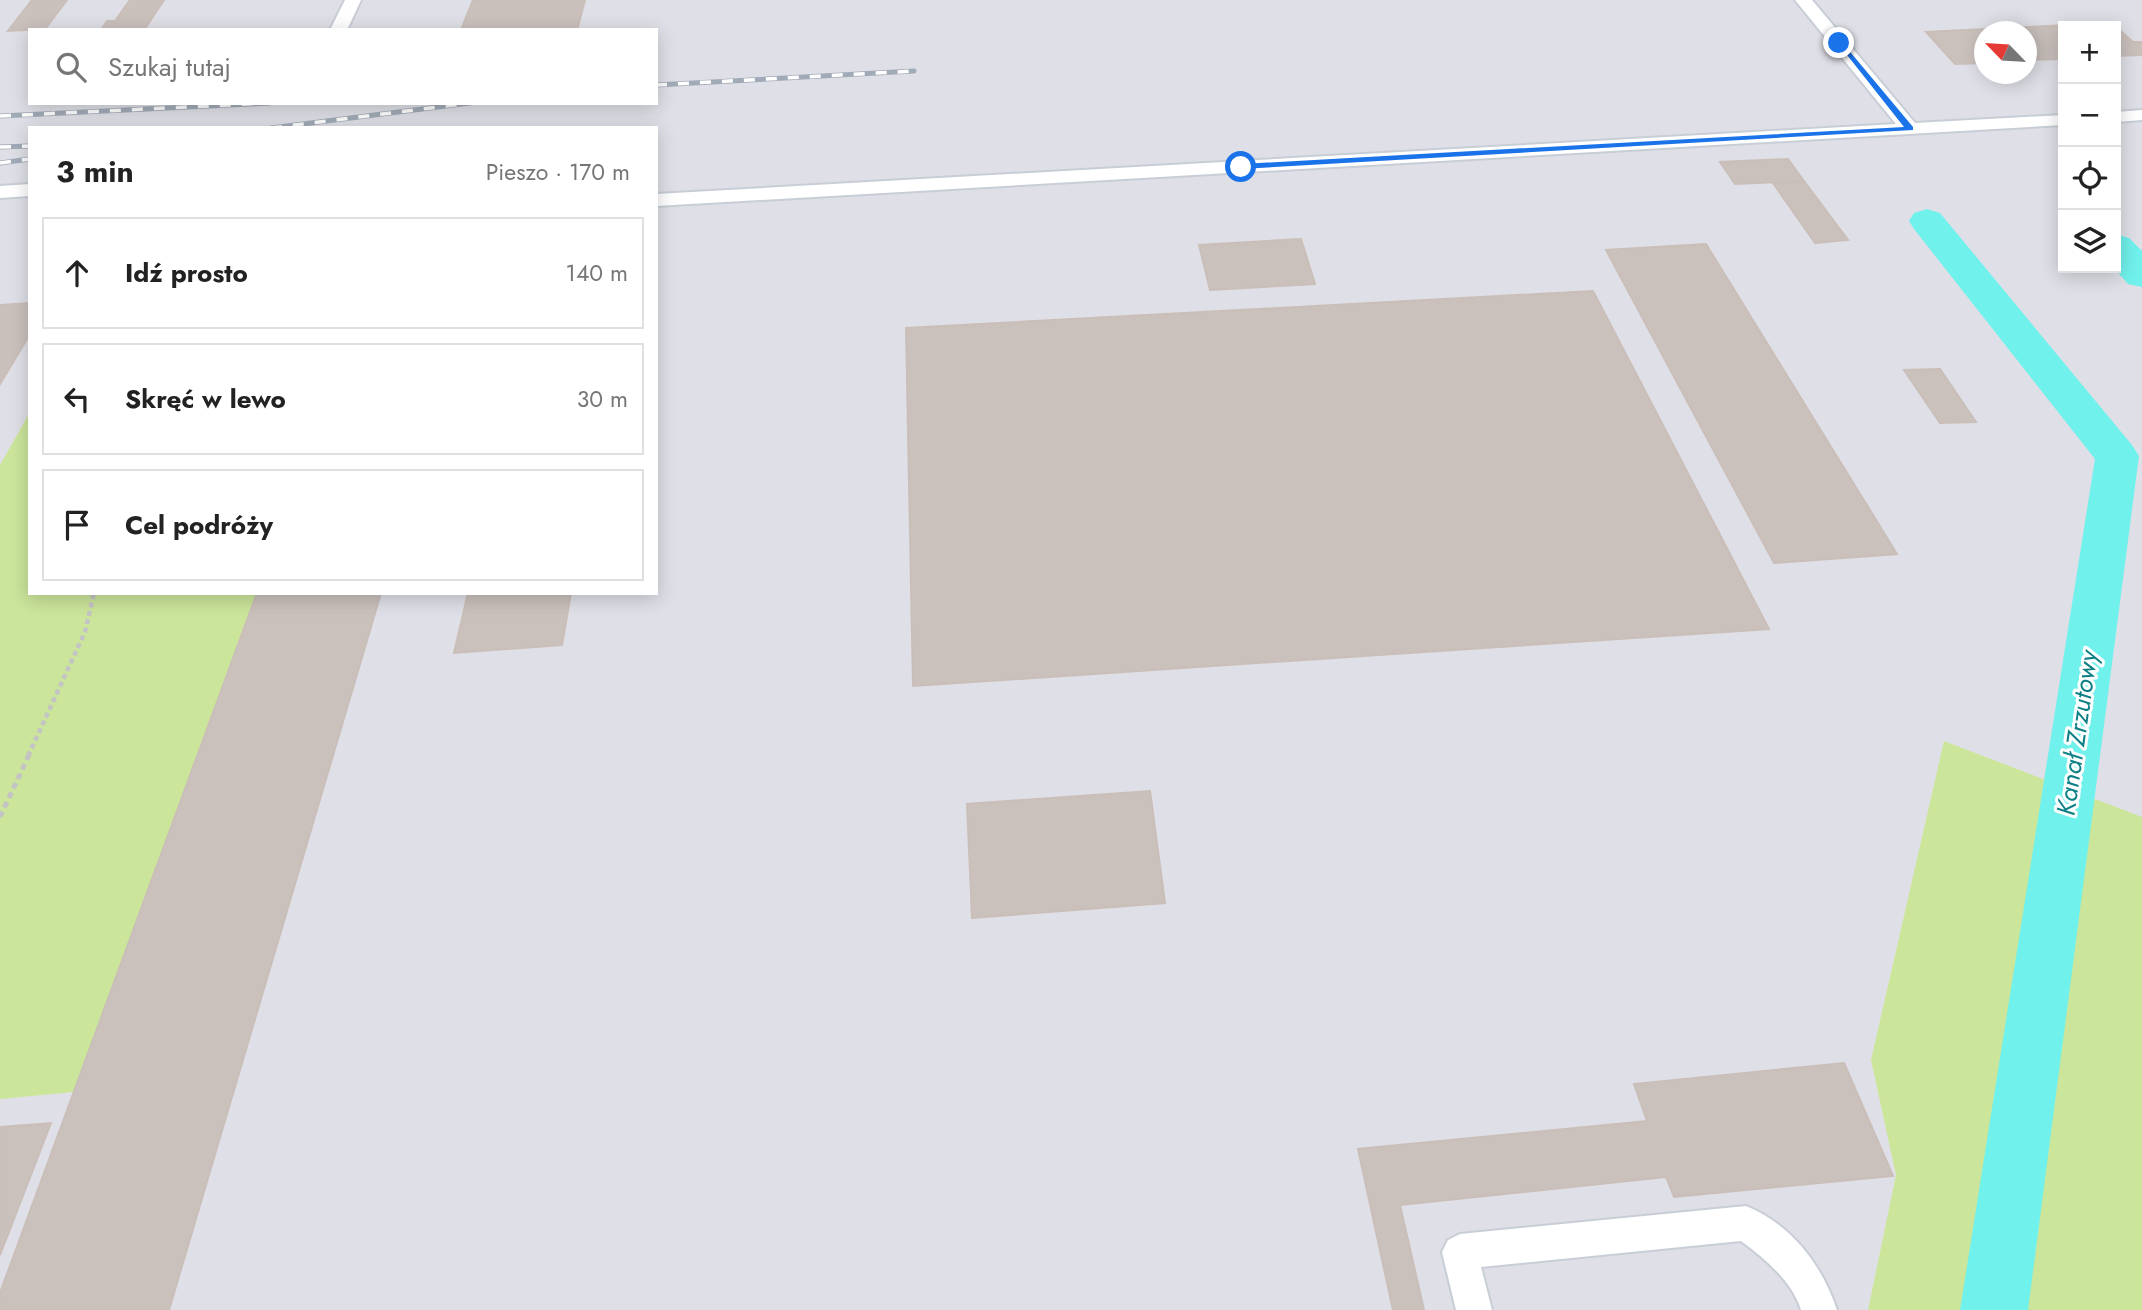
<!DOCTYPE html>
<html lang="pl">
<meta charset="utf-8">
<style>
body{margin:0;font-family:Jost,sans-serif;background:#f6f6f6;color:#222}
.controls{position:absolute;right:21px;top:21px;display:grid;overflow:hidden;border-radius:0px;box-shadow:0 4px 18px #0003}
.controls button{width:63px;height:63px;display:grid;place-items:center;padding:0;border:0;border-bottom:2px solid #e0e0e0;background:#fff;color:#222;font:35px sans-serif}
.compass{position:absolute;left:1974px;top:21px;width:63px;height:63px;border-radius:50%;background:#fff;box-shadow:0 4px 18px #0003;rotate:295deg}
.stop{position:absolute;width:21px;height:21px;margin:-16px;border:5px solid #1a73e8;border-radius:50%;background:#fff}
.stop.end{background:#1a73e8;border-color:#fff;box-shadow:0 2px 7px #0008}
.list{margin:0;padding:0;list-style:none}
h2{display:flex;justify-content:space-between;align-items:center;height:91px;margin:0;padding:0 28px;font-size:30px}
h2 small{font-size:23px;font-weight:400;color:#767676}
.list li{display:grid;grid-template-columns:46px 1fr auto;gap:21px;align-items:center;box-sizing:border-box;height:112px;margin:0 14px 14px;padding:0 14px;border:2px solid #e0e0e0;border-radius:0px}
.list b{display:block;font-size:26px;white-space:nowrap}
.list em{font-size:23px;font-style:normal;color:#767676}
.icon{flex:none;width:38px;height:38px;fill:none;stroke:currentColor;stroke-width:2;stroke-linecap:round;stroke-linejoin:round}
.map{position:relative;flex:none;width:2142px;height:1310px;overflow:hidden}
.search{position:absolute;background:#fff;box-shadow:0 4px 18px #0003;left:28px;top:28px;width:630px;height:77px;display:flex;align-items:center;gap:18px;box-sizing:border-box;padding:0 24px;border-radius:0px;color:#767676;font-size:26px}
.panel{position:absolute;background:#fff;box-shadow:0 4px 18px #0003;left:28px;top:126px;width:630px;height:469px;border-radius:0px}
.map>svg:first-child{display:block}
</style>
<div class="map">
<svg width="2142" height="1310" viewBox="0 0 2142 1310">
<rect width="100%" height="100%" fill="#eee3df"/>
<path fill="#dfdfe7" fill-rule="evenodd" d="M0,0H2142V817L1944,741L1871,1060L1896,1175L1868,1310H0V1099L74,1092L257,593H656V128H30V412L0,465ZM2063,26H2116V268H2063ZM30,30H656V103H30ZM1984,32H2026V74H1984Z"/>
<g fill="#cbe59b">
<path d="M30,412V593H257L74,1092L0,1099V465Z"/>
<path d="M1944,741L2142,817V1310H1868L1896,1175L1871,1060Z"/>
</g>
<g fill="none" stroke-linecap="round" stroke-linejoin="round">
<g fill="#71f1ec" fill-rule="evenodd">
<path d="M1927,209L1940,213L2132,445L2139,456L2028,1310H1960L2095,459L1914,229L1909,221L1914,213Z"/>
<path d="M2116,234L2129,238L2142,251V287L2128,284L2114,268Z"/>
</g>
</g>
<g fill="#cac1bd" stroke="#cabeb8" stroke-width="2">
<path d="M32,0H67L45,29L8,31Z"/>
<path d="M130,0H164L144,30H101L107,21H115Z"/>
<path d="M473,0H585L577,30H461Z"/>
<path d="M2111,23L2115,26H2063V59L2026,60V32H1984V63L1955,64L1926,32Z"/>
<path d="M2116,27L2133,42H2142V55L2116,56Z"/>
<path d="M1788,159L1804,181L1735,184L1720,162Z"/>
<path d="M1804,181L1848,240L1815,243L1773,183Z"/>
<path d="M1301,239L1315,284L1210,290L1199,245Z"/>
<path d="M1706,244L1897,554L1774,563L1606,250Z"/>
<path d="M1593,291L1769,629L913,686L906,328Z"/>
<path d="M30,303V334L0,384V305Z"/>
<path d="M1940,369L1976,422L1940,423L1904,370Z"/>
<path d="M257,593H381L169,1310H0V1293Z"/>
<path d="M468,593H571L562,645L454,653Z"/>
<path d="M1150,791L1165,903L972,918L967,804Z"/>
<path d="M1844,1063L1893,1176L1674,1197L1666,1177L1400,1205L1424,1310H1393L1358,1149L1647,1121L1634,1084Z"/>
<path d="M51,1123L0,1255V1127Z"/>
</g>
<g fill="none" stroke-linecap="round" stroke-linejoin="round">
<g stroke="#c7ced6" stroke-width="4">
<g id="lane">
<path d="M345,0H361L347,30H330Z"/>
<path d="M1795,0H1812L1915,123L2063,115V125L656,206V194L1896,124Z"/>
<path d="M2142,110V120L2116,122V112Z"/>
<path d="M30,184V196L0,198V186Z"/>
<path d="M1746,1206C1791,1224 1822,1265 1837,1310H1801C1792,1281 1765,1259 1741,1241L1481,1267L1492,1310H1456L1442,1252L1448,1240L1460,1234Z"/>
</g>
</g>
<path stroke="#c4c4c4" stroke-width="4.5" stroke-dasharray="5 3.5" stroke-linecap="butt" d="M28,756L85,632L94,593"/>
<path stroke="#c4c4c4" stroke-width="5" stroke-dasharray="6 4.5" stroke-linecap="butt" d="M0,817L29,755"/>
<use href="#lane" fill="#fff" fill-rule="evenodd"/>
<g stroke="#a1abb7" stroke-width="5">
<g id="rail">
<path d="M656,85L914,71"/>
<path d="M0,116L270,103"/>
<path d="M271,128L470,103"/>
<path d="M0,147L30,146"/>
<path d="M0,163L30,159"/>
</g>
</g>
<use href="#rail" stroke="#fff" stroke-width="3.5" stroke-dasharray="11" stroke-linecap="butt"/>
</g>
<path fill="#1a73e8" d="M1836,41H1841L1913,127V130L1241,169L1237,167L1241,164L1904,127Z"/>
<g text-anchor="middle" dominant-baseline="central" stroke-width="6" stroke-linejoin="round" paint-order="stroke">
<g font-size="26" font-style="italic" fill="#0c8085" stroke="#fff">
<text transform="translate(2077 733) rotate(-82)">Kanał Zrzutowy</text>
</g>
</g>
</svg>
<div class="controls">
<button>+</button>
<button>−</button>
<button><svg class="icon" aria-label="locate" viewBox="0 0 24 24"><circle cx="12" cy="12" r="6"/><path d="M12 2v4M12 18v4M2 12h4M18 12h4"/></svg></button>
<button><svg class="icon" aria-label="layers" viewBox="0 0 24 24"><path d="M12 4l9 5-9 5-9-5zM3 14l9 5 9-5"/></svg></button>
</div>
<svg class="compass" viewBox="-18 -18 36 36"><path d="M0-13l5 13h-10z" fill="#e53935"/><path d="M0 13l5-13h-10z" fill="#767676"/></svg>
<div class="stop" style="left:1241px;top:167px"></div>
<div class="stop end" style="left:1839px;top:43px"></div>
<div class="search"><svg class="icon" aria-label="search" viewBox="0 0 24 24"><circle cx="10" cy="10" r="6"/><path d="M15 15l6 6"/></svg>Szukaj tutaj</div>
<section class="panel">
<h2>3 min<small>Pieszo · 170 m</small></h2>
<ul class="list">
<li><svg class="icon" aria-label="ahead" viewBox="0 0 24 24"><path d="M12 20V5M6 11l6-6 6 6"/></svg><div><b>Idź prosto</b></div><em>140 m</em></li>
<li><svg class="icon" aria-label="left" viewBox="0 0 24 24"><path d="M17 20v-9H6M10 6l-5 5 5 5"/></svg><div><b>Skręć w lewo</b></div><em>30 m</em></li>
<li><svg class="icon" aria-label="arrive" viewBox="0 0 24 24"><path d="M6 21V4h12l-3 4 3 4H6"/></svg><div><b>Cel podróży</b></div></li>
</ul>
</section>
</div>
